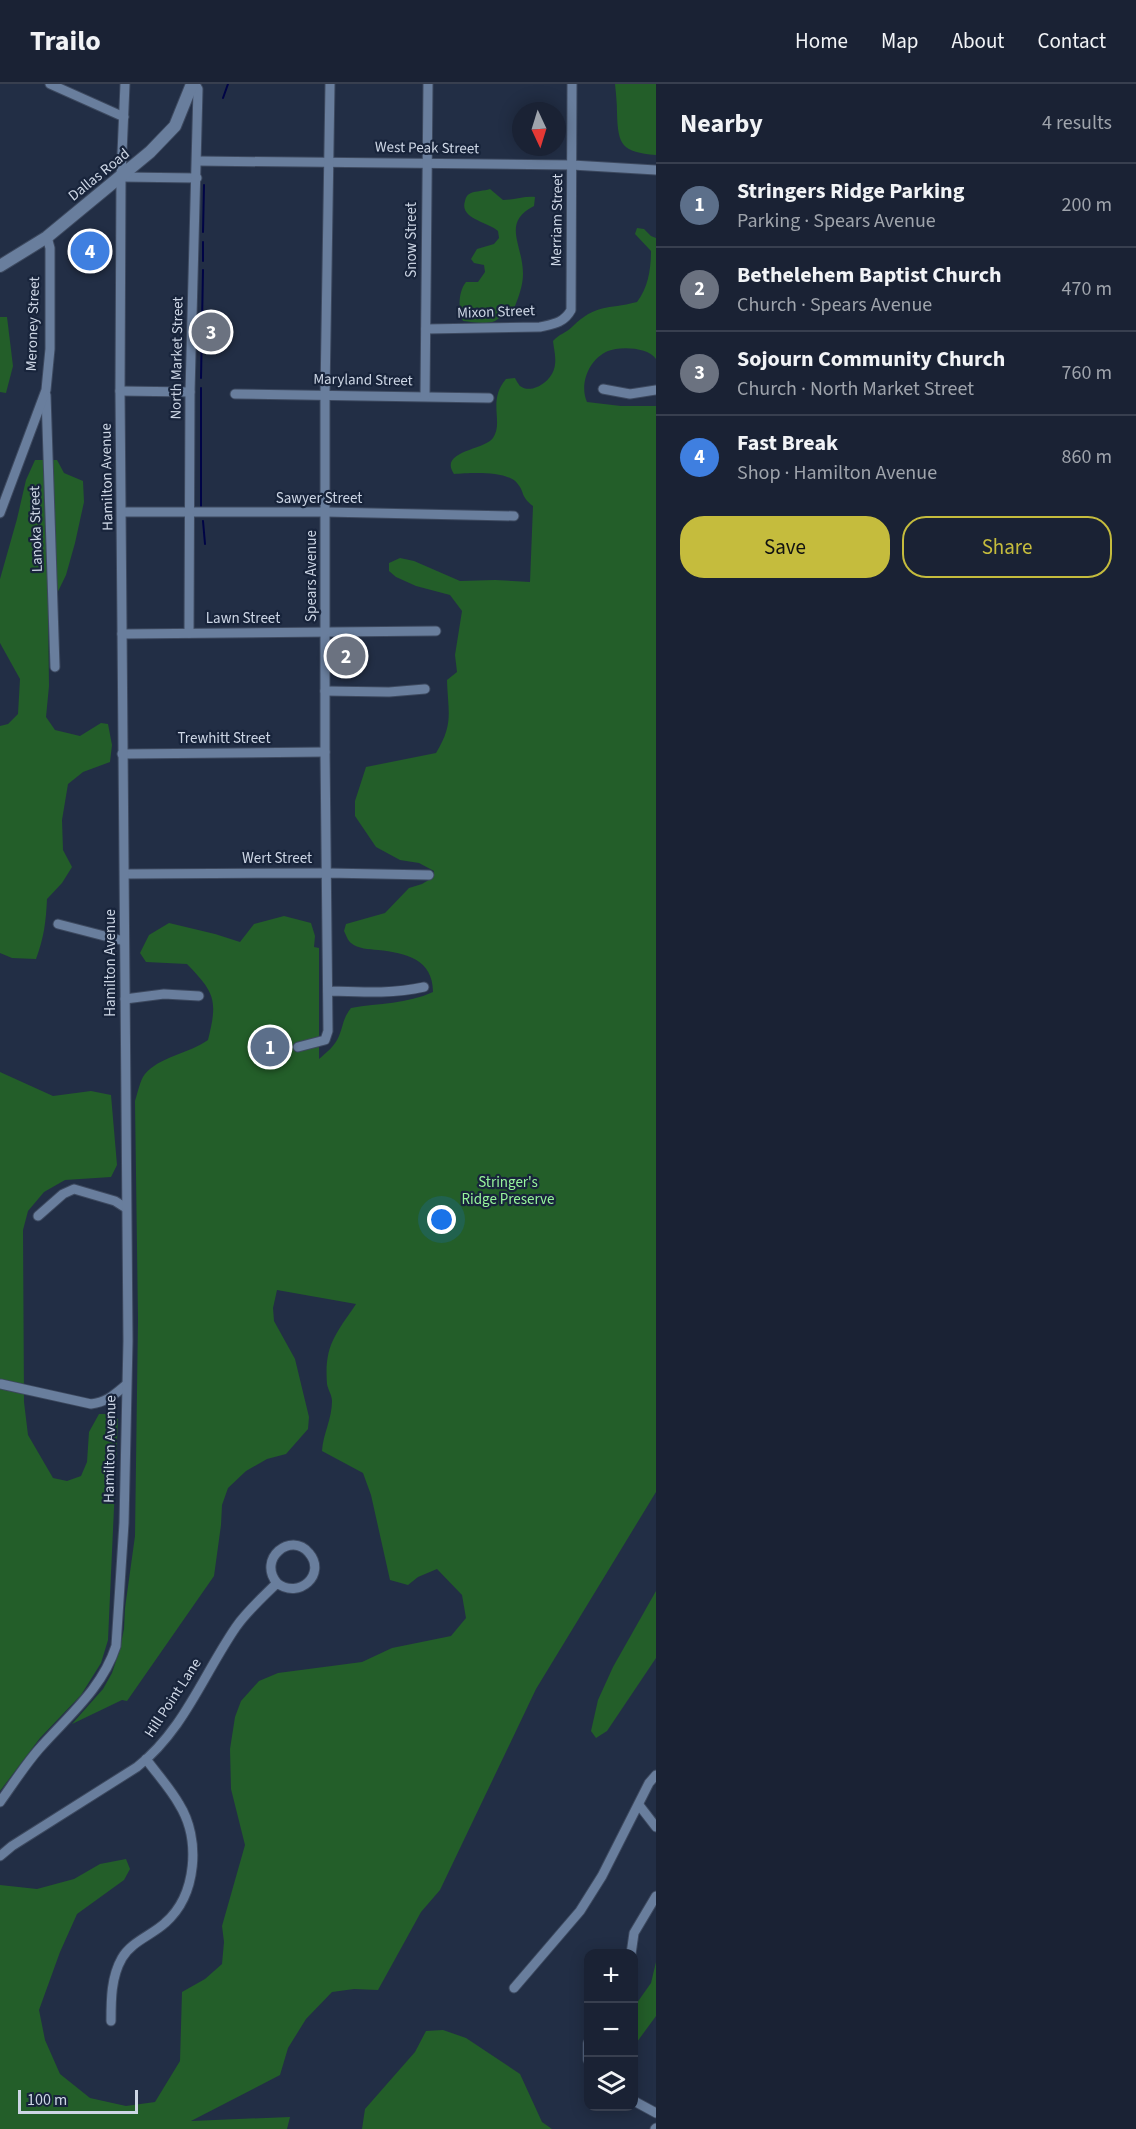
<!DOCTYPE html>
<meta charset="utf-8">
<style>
body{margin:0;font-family:"Source Sans 3",sans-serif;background:#272f40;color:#f1f3f6}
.controls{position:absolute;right:18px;bottom:18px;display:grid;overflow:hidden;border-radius:12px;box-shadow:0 3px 15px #0003}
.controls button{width:54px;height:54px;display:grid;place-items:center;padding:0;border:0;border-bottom:2px solid #383f4f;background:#1a2234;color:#f1f3f6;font:30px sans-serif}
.compass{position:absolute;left:512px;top:18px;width:54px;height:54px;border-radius:50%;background:#1a2234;box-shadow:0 3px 15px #0003;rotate:176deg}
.scale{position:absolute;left:18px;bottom:15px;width:120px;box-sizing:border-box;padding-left:6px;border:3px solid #cdd6e5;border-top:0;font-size:16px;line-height:21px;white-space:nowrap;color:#cdd6e5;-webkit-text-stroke:4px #18243b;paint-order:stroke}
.you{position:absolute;left:442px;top:1136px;width:21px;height:21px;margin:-15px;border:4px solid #fff;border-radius:50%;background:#1a73e8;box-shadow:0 0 0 9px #1a73e833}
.badge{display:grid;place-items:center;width:39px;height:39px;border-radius:50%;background:#c5bc3d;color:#fff;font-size:20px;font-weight:700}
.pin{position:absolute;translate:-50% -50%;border:3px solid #fff;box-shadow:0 2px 6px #0006}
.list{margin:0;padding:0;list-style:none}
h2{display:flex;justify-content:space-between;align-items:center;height:78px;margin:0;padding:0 24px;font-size:26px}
h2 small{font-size:20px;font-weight:400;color:#9fa4ac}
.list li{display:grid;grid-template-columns:39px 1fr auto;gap:18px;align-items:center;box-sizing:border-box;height:84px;padding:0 24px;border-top:2px solid #383f4f}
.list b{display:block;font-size:22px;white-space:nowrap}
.list p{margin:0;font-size:20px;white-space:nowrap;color:#9fa4ac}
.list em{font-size:20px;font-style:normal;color:#9fa4ac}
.actions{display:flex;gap:12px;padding:18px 24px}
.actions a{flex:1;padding:14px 0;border:2px solid #c5bc3d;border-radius:24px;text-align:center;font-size:21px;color:#c5bc3d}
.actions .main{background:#c5bc3d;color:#111}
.icon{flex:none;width:33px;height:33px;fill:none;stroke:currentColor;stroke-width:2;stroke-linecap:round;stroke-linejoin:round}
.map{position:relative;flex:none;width:656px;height:2045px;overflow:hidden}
header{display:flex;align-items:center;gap:36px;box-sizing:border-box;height:84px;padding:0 30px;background:#1a2234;border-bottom:2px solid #383f4f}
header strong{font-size:28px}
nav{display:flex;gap:33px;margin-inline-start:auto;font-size:21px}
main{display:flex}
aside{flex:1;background:#1a2234}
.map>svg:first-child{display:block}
</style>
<header>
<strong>Trailo</strong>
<nav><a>Home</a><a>Map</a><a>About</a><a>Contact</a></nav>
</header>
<main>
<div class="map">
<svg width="656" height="2045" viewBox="0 0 656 2045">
<rect width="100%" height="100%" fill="#222e45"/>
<g fill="#235e29">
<path d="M615,0H656V71C622,68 618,62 617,29C617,19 616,10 615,0Z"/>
<path d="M490,105L503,116C514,116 524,112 535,113L534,122C501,139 523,160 523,190C523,202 518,215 513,227C505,229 501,233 495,237C486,241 472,238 463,237C458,226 458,208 466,198H478L485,188L484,181L474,179L471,175L477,165L494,160L499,154L498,147C488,138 459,135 465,117C466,113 467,111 471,109C476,107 484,107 490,105Z"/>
<path d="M637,144L644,145L651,152L656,154V275C649,263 619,262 608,267C589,275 579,300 587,318L621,322H656V1408L536,1605L440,1806L421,1828L378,1906L354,1905L332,1908L306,1935L288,1964L280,1991L191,2037L290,2033L287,2045H0V1801L37,1805L74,1795L100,1780L126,1775L130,1785L124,1796L77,1830L60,1868L39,1926L45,1956L60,1990L90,2014L126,2022L155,2018L180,1977L182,1908L205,1895L222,1880L224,1858L222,1842L245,1761L231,1705L230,1665L235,1633L241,1617L259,1597L278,1589L362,1578L392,1564L451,1552L466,1534L462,1511L437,1485L418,1493L408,1501L390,1496L371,1411L363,1389L322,1367C323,1350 332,1335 332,1317C332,1311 328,1306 327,1300C324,1261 336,1250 356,1220L277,1206L273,1224L274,1237L295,1275L309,1333L308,1345L286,1370L267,1375L246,1387L228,1404L222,1421L221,1441L214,1492L127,1617L122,1616L72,1640L103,1605L112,1589L119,1568L124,1545L125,1524L135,1452L138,1235L135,1017C138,1008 140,996 145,990C159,973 190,969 208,956C218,916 215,909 187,880L146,878L140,869L149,851L169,839L215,850L240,858L254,840L284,832L311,839L315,852L314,863L319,864V975C327,968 335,962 339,952C344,940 342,936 351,924C379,919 407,920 433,908C433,875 406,869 378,866C369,865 358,865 351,859C348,857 346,851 344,847L346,840L385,829L409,804L422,800L432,794L434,787L419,779L400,776L376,763L355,732V717L366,683L436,669C454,640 448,628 447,596L457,588L455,571L462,527L450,511L416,502L396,493L389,487V479L400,474L414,477L460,497L495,496L530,498L533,422C520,412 525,408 517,399C506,386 469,389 454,390C438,367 485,366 493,354C504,338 487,317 506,295L515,294C516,296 519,301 520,302C532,311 551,297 554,285C557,276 554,266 553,257C559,250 566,249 572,243C597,219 606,226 637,218C648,204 651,185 651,167L635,150Z"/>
<path d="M0,233H7L13,282L6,309L0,308Z"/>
<path d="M35,376H57L64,389L83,397L84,418L75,459L66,491L48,528L49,602L46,633L55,646L80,652L101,639L108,640L112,661L110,678L83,688L68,700L62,736L63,766L72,783L62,799L47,815C46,837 44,854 36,875L12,874L0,869V642L8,640L18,630L20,595L0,559V495L17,435L26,396Z"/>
<path d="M0,988L53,1012L91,1007L111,1011L117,1081L111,1093L65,1096L44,1108L28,1127L23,1146L24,1318L28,1351L53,1394L67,1397L81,1392L87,1378L89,1348L99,1330H112L118,1335L108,1556L101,1579L81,1611L40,1654L0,1707Z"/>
<path d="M656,1507V1574L607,1647L596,1654L591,1647L598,1616L613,1583Z"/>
<path d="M656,1878V1932L634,1962V1923L651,1899Z"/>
<path d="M443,1946L466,1954L520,1990L542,2038L552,2045H362L365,2025L415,1968L426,1947Z"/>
</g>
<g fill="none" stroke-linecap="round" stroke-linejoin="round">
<g stroke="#000446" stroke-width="2">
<path d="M223,14L228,0"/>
<path d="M203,148L204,101"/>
<path d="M203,177V158"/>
<path d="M201,294L203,186"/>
<path d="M201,304V422"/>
<path d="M203,437L205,460"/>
</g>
<g stroke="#3d495f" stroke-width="11">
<g id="minor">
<path d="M50,0L124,33"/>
<path d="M197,77L572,81L656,86"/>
<path d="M121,93L197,94"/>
<path d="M426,245L540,243C553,240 564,239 571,226L572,0"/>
<path d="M603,305L630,310L656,306"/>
<path d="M120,307L190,308"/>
<path d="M235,310L489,314"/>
<path d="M46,311L55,583"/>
<path d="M425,312L428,0"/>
<path d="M123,428H326L514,432"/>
<path d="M0,429L46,306L50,265V164L47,153"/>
<path d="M189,549L190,308L198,5L195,0"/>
<path d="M122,550L436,547"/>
<path d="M325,607L389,608L425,605"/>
<path d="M122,670L325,668"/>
<path d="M125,790L327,789L429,791"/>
<path d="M58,840L124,857"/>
<path d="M328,907C361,908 392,910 424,903"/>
<path d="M125,915L164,910L199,912"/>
<path d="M298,963L325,956L328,947L325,668V310L330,0"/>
<path d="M38,1132L63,1110L74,1105L115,1117L126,1124"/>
<path d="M1,1300L91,1320C107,1318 114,1311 126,1301"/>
<path d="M0,1718C13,1700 25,1681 39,1665C68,1632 102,1605 116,1562L124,1439L128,1257L120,307L121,93L125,0"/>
<path d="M639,1721L656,1743"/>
<path d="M0,1772L12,1762L137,1683C184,1646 203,1591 236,1543C247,1527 263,1513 277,1499C257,1475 291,1447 309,1469C327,1490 299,1516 277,1499"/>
<path d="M631,1870L634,1849L656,1812"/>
<path d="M514,1904L580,1827L602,1792L649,1699L656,1691"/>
<path d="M111,1937C111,1916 111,1893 122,1874C131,1858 152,1851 165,1839C197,1811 201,1755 179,1720C170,1704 157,1690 146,1675"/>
<path d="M588,1959V1976"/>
<path d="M634,2017L656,2029"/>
<path d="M655,2045L656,2044"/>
</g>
</g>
<g stroke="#3d495f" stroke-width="14">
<path id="tertiary" d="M0,182L47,153L150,68L175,42L192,0"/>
</g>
<use href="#minor" stroke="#697e9d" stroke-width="9"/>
<use href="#tertiary" stroke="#697e9d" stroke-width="12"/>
</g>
<g text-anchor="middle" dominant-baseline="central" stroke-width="4.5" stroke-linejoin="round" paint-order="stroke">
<g font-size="15" fill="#cdd6e5" stroke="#18243b">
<text transform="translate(427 64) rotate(1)">West Peak Street</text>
<text transform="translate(99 91) rotate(-39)">Dallas Road</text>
<text transform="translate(557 136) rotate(-89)">Merriam Street</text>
<text transform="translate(411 156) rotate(-90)">Snow Street</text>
<text transform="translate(496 228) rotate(-2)">Mixon Street</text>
<text transform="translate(33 240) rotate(-88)">Meroney Street</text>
<text transform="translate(177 274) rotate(-89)">North Market Street</text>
<text transform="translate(363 296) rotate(1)">Maryland Street</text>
<text transform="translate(107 393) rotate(-91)">Hamilton Avenue</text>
<text x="319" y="414">Sawyer Street</text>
<text transform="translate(36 445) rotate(-92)">Lanoka Street</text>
<text transform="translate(311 492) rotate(-90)">Spears Avenue</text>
<text x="243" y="534">Lawn Street</text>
<text x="224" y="654">Trewhitt Street</text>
<text x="277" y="774">Wert Street</text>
<text transform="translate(110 879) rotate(-90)">Hamilton Avenue</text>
<text transform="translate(110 1365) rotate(-89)">Hamilton Avenue</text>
<text transform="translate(173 1614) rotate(-57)">Hill Point Lane</text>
</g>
<g font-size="15" fill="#97f49c" stroke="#18243b">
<text x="508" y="1098">Stringer's<tspan x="508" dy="17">Ridge Preserve</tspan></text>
</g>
</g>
</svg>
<div class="controls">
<button>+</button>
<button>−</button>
<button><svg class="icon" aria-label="layers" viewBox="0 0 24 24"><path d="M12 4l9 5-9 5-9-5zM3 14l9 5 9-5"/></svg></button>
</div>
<svg class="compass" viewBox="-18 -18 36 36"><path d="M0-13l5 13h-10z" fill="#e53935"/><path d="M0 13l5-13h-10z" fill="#9fa4ac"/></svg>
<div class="scale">100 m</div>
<div class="you"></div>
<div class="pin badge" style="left:270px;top:963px;background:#5c6f8a">1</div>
<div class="pin badge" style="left:346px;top:572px;background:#6b7280">2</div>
<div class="pin badge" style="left:211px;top:248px;background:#6b7280">3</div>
<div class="pin badge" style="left:90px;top:167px;background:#3f7fe0">4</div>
</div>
<aside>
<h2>Nearby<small>4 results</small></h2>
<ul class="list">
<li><span class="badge" style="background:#5c6f8a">1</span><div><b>Stringers Ridge Parking</b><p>Parking · Spears Avenue</p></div><em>200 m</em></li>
<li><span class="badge" style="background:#6b7280">2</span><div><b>Bethelehem Baptist Church</b><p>Church · Spears Avenue</p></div><em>470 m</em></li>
<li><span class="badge" style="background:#6b7280">3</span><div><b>Sojourn Community Church</b><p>Church · North Market Street</p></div><em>760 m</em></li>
<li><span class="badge" style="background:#3f7fe0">4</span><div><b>Fast Break</b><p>Shop · Hamilton Avenue</p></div><em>860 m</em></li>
</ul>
<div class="actions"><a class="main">Save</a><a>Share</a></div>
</aside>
</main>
